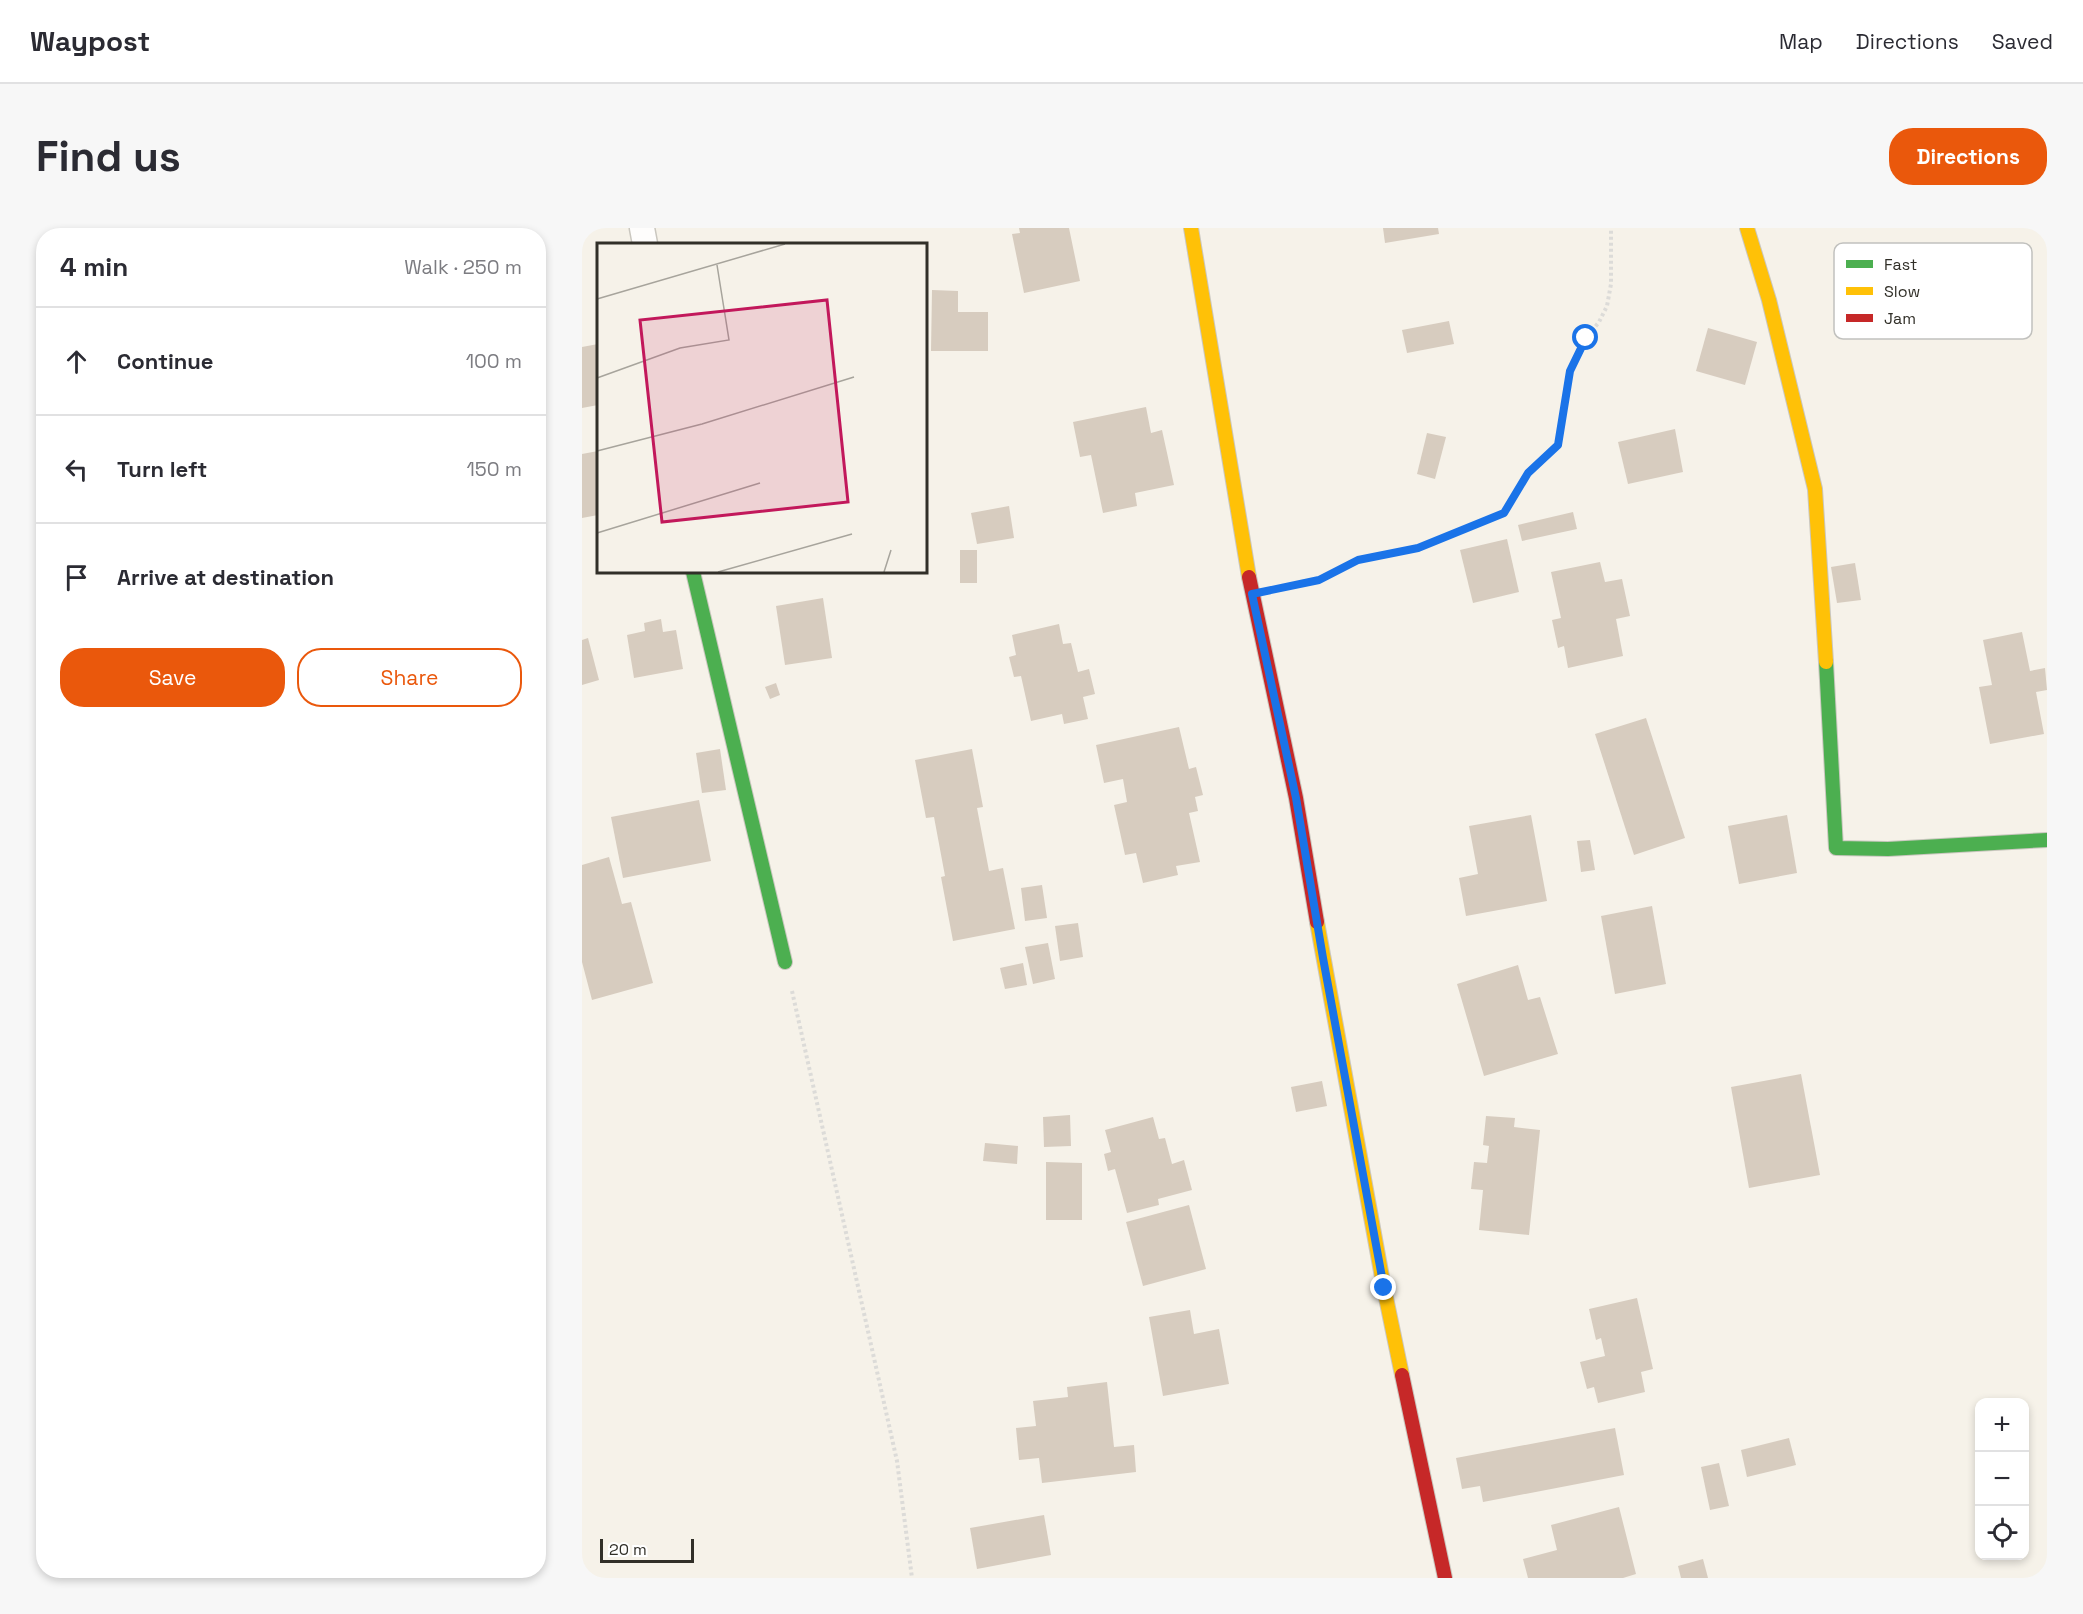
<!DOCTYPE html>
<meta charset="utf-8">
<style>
body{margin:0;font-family:"Space Grotesk",sans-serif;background:#f7f7f7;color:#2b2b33}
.controls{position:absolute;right:18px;bottom:18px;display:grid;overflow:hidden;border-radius:12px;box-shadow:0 3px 9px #0003}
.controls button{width:54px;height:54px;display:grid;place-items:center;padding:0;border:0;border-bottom:2px solid #e1e1e2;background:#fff;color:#2b2b33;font:30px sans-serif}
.scale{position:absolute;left:18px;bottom:15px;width:94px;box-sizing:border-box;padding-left:6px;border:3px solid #312f28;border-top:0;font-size:16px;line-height:21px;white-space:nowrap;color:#312f28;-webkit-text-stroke:4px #fff;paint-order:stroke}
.stop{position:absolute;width:18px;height:18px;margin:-14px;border:4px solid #1a73e8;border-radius:50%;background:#fff}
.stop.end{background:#1a73e8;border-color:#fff;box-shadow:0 2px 6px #0008}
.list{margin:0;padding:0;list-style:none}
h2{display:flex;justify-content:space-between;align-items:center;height:78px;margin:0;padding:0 24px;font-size:26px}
h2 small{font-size:20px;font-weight:400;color:#7c7c81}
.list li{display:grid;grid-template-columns:39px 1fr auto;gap:18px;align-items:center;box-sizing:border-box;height:108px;padding:0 24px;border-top:2px solid #e1e1e2}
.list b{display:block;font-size:22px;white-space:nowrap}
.list em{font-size:20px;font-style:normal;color:#7c7c81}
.actions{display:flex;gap:12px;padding:18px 24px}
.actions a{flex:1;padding:14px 0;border:2px solid #ea580c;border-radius:24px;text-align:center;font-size:21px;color:#ea580c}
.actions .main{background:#ea580c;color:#fff}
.icon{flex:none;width:33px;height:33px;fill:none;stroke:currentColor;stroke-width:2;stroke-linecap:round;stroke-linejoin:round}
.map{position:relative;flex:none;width:1465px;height:1350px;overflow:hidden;border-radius:24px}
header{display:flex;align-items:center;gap:36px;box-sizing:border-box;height:84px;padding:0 30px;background:#fff;border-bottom:2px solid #e1e1e2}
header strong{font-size:28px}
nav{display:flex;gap:33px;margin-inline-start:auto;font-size:21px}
.intro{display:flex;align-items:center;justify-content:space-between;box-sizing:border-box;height:144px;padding:0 36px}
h1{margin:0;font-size:42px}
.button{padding:15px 27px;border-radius:24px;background:#ea580c;color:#fff;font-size:21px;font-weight:700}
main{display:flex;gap:36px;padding:0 36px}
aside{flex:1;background:#fff;border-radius:24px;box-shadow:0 3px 9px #0003}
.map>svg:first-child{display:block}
</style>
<header>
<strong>Waypost</strong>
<nav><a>Map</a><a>Directions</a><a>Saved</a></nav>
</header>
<div class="intro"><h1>Find us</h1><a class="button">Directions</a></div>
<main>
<aside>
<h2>4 min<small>Walk · 250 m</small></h2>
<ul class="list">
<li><svg class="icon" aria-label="ahead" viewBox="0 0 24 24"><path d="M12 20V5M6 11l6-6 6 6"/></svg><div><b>Continue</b></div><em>100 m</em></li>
<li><svg class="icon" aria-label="left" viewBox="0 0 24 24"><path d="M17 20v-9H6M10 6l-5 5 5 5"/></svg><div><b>Turn left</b></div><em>150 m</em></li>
<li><svg class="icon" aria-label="arrive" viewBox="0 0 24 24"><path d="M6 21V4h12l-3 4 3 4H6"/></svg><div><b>Arrive at destination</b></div></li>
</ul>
<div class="actions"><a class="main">Save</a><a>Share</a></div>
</aside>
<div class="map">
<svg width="1465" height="1350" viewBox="0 0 1465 1350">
<rect width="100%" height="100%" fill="#f6f2e9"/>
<g fill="#d7ccbf">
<path d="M437,0H487L498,53L442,65L430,6L438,5Z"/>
<path d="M801,0H856L857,6L803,15Z"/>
<path d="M350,62L376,63V84H406V123H349Z"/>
<path d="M867,93L872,116L825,125L820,102Z"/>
<path d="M1126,100L1175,114L1163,157L1114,143Z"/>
<path d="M16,116V177L0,180V119Z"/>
<path d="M564,179L569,205L580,202L592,257L553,265L555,278L521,285L509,227L498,229L491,194Z"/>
<path d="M1093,201L1101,244L1046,256L1036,214Z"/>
<path d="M845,205L864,209L853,251L835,246Z"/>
<path d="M16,223V287L0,290V226Z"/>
<path d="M427,278L432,310L395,316L389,285Z"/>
<path d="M991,284L995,301L940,313L936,297Z"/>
<path d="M925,311L937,364L891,375L878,322Z"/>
<rect x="378" y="322" width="17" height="33"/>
<path d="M1018,334L1023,354L1040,351L1048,388L1034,391L1041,428L986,440L982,418L976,420L970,392L979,390L969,344Z"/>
<path d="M1273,335L1279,372L1255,375L1249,339Z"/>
<path d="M241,370L250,430L203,437L194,378Z"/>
<path d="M79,391L81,404L94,402L101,441L52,450L45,407L63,403L62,395Z"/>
<path d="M477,396L481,416L489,415L496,444L507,441L513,466L501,469L506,491L482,496L480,486L449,493L439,448L432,449L427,429L434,427L430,407Z"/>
<path d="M1440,404L1448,443L1463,440L1465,462L1454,464L1462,506L1408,516L1397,459L1410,457L1401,412Z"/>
<path d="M6,410L17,452L0,457V412Z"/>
<path d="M194,455L198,467L188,471L183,459Z"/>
<path d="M1064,490L1103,610L1052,627L1013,506Z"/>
<path d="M597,499L607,541L614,539L621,567L613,569L616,583L607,585L618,634L594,638L596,647L561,655L554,625L543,627L532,577L545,574L541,551L522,555L514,517Z"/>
<path d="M138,521L144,562L120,565L114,525Z"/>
<path d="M390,521L401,579L395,580L407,643L421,640L433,701L371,713L359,649L363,648L352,589L344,590L333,532Z"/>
<path d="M117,572L129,633L41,650L29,589Z"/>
<path d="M949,587L965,673L884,688L877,650L896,646L887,598Z"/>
<path d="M1205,587L1215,645L1157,656L1146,598Z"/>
<path d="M1008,612L1013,642L999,644L995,613Z"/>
<path d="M27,629L40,676L49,674L71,755L10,772L0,734V637Z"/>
<path d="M460,657L465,690L443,693L439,660Z"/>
<path d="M1070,678L1084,756L1033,766L1019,688Z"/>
<path d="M496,695L501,729L478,733L473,698Z"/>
<path d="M466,715L473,751L451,756L443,719Z"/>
<path d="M441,735L445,757L423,761L418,740Z"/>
<path d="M936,737L946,772L958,769L976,826L902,848L875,756Z"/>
<path d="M1219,846L1238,947L1167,960L1149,859Z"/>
<path d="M740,853L745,878L714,884L709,859Z"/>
<path d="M488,887L489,918L462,919L461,889Z"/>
<path d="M904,888L933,890L932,899L958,902L947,1007L897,1002L901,962L889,961L892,934L905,935L907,918L901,917Z"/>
<path d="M571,889L577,911L583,910L590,936L602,932L610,962L576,971L577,977L545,985L533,941L526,943L522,926L529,924L523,902Z"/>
<path d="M403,915L436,918L435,936L401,933Z"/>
<path d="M464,934L500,935V992H464Z"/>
<path d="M607,977L624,1041L561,1058L544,994Z"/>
<path d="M1055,1070L1071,1141L1059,1144L1063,1164L1016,1175L1012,1159L1005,1161L998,1134L1023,1128L1019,1110L1014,1112L1007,1081Z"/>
<path d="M608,1082L612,1106L637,1101L647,1156L581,1168L567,1089Z"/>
<path d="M525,1154L532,1219L552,1217L554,1244L460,1255L457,1230L437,1232L434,1200L454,1198L451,1173L486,1169L485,1159Z"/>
<path d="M1033,1200L1042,1247L901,1274L898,1258L880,1261L874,1230Z"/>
<path d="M1207,1210L1214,1237L1165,1249L1159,1222Z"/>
<path d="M1137,1235L1147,1278L1128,1282L1119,1239Z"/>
<path d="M1037,1279L1054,1346L1041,1350H946L941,1331L975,1322L969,1297Z"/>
<path d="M462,1287L469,1327L395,1341L388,1300Z"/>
<path d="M1121,1331L1126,1350H1099L1096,1338Z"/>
</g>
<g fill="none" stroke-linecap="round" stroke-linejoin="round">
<g stroke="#cac7bf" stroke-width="27">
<path id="street" d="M60,0L63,16"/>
</g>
<g stroke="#cac7bf" stroke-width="16">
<g id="fast">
<path d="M111,344L203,734"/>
<path d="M1244,434L1254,620L1306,621L1465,612"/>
</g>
</g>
<g stroke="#cac7bf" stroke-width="16">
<g id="slow">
<path d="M609,0L667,349"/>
<path d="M1165,0L1187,72L1233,261L1244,434"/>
<path d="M735,694L802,1060L820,1147"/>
</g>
</g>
<g stroke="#cac7bf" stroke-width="16">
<g id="jam">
<path d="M667,349L714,570L735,694"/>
<path d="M820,1147L863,1350"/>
</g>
</g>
<g stroke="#dcdbd8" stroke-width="4" stroke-dasharray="3 3" stroke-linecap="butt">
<path d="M700,359L737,352L776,332L835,320L922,285L946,245L976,217L988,143L1004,110L1017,94L1025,78L1029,56V0"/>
<path d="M210,763L315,1233L330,1350"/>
</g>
<use href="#street" stroke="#fefdfc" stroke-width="24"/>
<use href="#fast" stroke="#4caf50" stroke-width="14"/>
<use href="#slow" stroke="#ffc107" stroke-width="14"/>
<use href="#jam" stroke="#c62828" stroke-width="14"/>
</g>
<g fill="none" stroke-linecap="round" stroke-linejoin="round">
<path stroke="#1a73e8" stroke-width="8" d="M802,1060L741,730L714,570L670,366L737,352L776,332L836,320L922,285L946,245L976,217L988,143L1004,110"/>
</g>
<g transform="translate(15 15)">
<rect width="330" height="330" fill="#f6f2e9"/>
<path fill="none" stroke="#a7a49c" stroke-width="1.5" d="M0,56L188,1M0,135L83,105L132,97L120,22M0,208L105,181L257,134M0,290L163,240M121,329L255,291M287,329L294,307"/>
<path fill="#c2185b" fill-opacity="0.15" stroke="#c2185b" stroke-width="3" d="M230,57L251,259L65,279L43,77Z"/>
<rect width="330" height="330" fill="none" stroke="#312f28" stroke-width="3"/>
</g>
<rect x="1252" y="15" width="198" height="96" rx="9" fill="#fff" stroke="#c1c1be" stroke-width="1.5"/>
<rect x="1264" y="32" width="27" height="8" fill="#4caf50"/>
<rect x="1264" y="59" width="27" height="8" fill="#ffc107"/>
<rect x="1264" y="86" width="27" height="8" fill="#c62828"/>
<g font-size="16" fill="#312f28">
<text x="1302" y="42">Fast</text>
<text x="1302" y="69">Slow</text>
<text x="1302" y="96">Jam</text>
</g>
</svg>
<div class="controls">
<button>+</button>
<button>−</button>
<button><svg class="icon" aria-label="locate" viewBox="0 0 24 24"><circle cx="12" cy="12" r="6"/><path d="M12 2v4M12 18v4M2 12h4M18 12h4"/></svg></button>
</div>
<div class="scale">20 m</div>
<div class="stop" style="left:1004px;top:110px"></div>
<div class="stop end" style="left:802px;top:1060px"></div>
</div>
</main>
